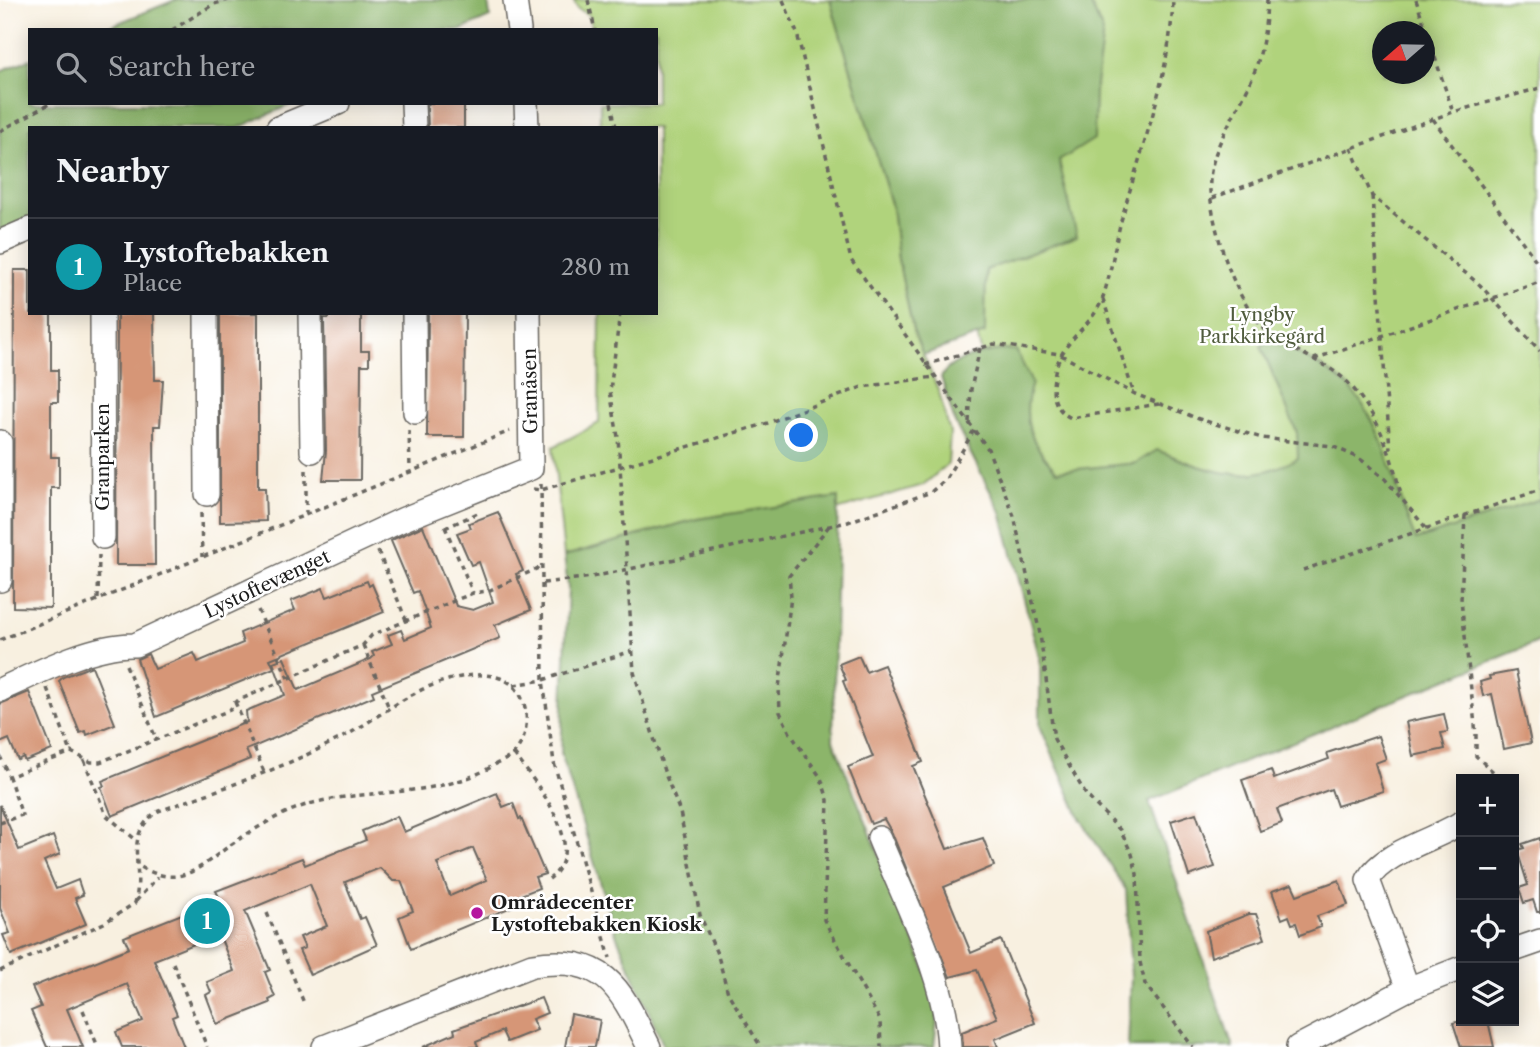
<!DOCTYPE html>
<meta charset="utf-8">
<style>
body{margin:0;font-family:"Libre Caslon Text",serif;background:#242831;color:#f1f3f6}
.controls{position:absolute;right:21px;bottom:21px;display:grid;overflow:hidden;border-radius:0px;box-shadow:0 4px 18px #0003}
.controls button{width:63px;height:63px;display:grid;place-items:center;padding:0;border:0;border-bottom:2px solid #363941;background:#171b24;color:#f1f3f6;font:35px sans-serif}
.compass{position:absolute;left:1372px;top:21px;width:63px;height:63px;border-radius:50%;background:#171b24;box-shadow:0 4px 18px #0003;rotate:250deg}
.you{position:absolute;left:802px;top:436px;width:24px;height:24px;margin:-18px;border:5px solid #fff;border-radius:50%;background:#1a73e8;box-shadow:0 0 0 10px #1a73e833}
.badge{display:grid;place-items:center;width:46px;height:46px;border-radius:50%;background:#d690ce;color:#fff;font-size:23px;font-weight:700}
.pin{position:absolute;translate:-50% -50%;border:4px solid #fff;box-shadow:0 2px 7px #0006}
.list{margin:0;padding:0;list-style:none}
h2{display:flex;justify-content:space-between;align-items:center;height:91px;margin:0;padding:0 28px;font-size:30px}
h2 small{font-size:23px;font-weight:400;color:#9ea1a6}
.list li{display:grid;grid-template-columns:46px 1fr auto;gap:21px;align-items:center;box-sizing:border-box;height:98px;padding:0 28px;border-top:2px solid #363941}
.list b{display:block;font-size:26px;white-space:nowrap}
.list p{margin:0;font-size:23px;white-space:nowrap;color:#9ea1a6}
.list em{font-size:23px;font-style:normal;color:#9ea1a6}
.icon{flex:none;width:38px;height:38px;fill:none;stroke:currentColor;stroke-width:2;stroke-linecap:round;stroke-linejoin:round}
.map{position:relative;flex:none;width:1540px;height:1047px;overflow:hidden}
.search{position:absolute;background:#171b24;box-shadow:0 4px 18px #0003;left:28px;top:28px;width:630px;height:77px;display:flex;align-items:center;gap:18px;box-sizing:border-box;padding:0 24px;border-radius:0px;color:#9ea1a6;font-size:26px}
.panel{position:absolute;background:#171b24;box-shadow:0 4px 18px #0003;left:28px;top:126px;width:630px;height:189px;border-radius:0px}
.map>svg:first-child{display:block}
</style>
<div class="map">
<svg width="1540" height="1047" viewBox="0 0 1540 1047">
<rect width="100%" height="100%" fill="#fff"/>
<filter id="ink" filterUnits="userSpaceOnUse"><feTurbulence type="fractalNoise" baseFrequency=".0143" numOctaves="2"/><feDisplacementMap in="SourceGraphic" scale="14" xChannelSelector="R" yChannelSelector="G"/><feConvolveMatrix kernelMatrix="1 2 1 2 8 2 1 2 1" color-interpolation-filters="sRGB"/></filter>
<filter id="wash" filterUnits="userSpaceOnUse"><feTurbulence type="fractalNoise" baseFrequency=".00686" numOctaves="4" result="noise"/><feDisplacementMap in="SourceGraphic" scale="28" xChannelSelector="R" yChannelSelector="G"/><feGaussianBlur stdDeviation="1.57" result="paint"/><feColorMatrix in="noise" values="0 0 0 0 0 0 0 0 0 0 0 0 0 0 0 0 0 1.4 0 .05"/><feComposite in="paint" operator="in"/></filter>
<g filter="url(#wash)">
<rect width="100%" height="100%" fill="#f8f0e0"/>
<g fill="#b0d37b" stroke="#66784c" stroke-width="2" fill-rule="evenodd">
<path d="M573,0H830L892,207L898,259L913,330L939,392L950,433L948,464L923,485L837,510L838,498L697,519L564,556L553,447L599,423L600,313H656V128H600V103H656V30H592L589,15L578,9Z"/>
<path d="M860,0H1540V641L1149,801L994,401L957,257ZM1382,32H1424V74H1382Z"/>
</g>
<g fill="#8cb56b" stroke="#546844" stroke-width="2">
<path d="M175,0H488L490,17L461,30H101Z"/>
<path d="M830,0H1089L1103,32L1095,92L1094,139L1059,161L1077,236L986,270L985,333L923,355L913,330L898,259L892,207Z"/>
<path d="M30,59V103H294L238,128H30V219L0,232V71Z"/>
<path d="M1273,340C1297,353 1326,367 1346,385C1385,420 1395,494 1416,540L1540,499V641L1149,801L1233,1047H1128L1131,977L1126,890L1080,818L1040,726V660L1001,512L955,423L941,377C953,356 993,349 1016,350L1032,383C1020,420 1030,443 1057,471L1136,463L1157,450C1210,471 1245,488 1298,458L1297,433L1261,346Z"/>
<path d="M838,497L833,740L939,1004L934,1047H664L617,937L561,753L568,588L564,556L697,519Z"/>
</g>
<g id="blocks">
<g fill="#d69677" fill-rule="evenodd">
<path d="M430,103H464V128H428L427,105Z"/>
<path d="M14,270H30V313H51V370H58V402H51V457H59V488H51V608L13,607Z"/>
<path d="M117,313H154L155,380H163L160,426H154L155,565H116Z"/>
<path d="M220,313H258V488H265L266,521L220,522Z"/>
<path d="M329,313H361V351H369V365H361L360,480H323L326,451L324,318H329Z"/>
<path d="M428,313H465L464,437H427Z"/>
<path d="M498,512L523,571L516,574L531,610L495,625L500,638L372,691L374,696L246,750L250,759L112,816L101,787L104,786L102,781L247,722L246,711L285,695L273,662L284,658L298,690L371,659L374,656L372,652L392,644L388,635L401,630L405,639L431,628L418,591L413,593L391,541L396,538L423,526L456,606L473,610L493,602L479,562L471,565L457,533L471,528L469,523Z"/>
<path d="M367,581L369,586L372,584L384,612L270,659L274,668L156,717L137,659L148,654L155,669L194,653L198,662L243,643L240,633L295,610L291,601L323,588L327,597Z"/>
<path d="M859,656L866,672L884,665L923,762L913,766L947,849L983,838L994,866L944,887L971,953L1001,940L1035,1023L995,1039L998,1047H963L962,1032L997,1018L977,970L950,977L892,833L884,819L871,824L848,767L873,757L843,681L846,680L839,664Z"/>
<path d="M92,666L115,724L87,735L86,731L80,733L59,681L63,677Z"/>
<path d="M1516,671L1531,743L1504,749L1492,694L1483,696L1480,682L1490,679L1489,676Z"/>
<path d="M29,692L52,750L25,761L23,757L18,760L9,739L0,743V704Z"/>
<path d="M1444,714L1448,732L1441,733L1445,749L1413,756L1406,722Z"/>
<path d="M1378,736L1386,759L1375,763L1383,791L1337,806L1331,789L1277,809L1282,823L1260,831L1242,780L1271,770L1274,779L1329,759L1327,753Z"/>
<path d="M497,793L503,807L513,803L519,819L521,818L545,874L535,877L539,888L518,896L521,903L411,949L399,917L413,911L401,881H393L380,868L345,882L360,919L365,917L377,945L310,975L299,950L305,948L300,937L327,926L310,884L245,911L270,970L265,972L275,997L269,1000L270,1003L217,1024L206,995L211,992L207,982L234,971L219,934L154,960L177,1015L172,1017L184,1047H122L116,1032L143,1021L127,984L67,1009L83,1047H47L31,1011L41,1007L32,987L129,948L124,937L220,899L216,891L302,858L305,865L366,840L362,831L397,816L404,832ZM473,848L487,880L450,896L437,863Z"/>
<path d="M0,805L19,850L53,836L60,854L44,861L56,889L78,880L83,895L75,898L86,924L11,955L3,935L10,933L0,908Z"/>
<path d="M1196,813L1215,867L1189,876L1171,821Z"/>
<path d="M1540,838V912H1537L1533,900L1524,903L1519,888L1528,885L1517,850L1524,848L1522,844Z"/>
<path d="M1339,880L1348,905L1317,916L1321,927L1300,935L1296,923L1292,924L1289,916L1282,919L1272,891L1292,884L1297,895Z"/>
<path d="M1249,914H1256L1265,939L1211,957L1206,931Z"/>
<path d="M541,998L547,1013L532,1019L537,1030L507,1042L502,1031L476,1042L478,1047H423L455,1033L454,1029Z"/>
<path d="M571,1014L600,1020L595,1047H565Z"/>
<path d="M1461,1021H1488L1494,1047H1461L1453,1023Z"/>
</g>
</g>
</g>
<g filter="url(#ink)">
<use href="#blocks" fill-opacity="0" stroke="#696661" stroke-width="2"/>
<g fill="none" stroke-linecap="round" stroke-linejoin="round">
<g stroke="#696661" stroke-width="26">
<g id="minor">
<path d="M515,0L519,30"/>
<path d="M413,103L414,128"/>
<path d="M526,103L527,128"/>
<path d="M278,128L338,103"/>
<path d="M0,242L30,229"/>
<path d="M102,313L103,537"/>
<path d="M206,313L207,494"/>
<path d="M310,313L312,451"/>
<path d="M414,313L415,412"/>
<path d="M0,442V580"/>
<path d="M0,690C38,672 93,644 135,645L404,519L531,468L529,313"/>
<path d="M879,838C905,902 946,978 949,1047"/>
<path d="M1514,950L1540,941"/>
<path d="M1408,989L1368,880C1381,853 1436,839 1461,823"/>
<path d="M324,1047L532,965C606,954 620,988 649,1047"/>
<path d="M1298,1047L1408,989L1461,968"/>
</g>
</g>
<g stroke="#696661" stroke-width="3.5" stroke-dasharray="5 5" stroke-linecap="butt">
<path d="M588,0L595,30"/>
<path d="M783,0L797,33L851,260L988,449L1014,516L1040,634L1054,739L1086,795L1120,830L1132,854L1137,874L1140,962L1145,984L1193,1047"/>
<path d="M1267,0C1266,25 1263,49 1254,73C1240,111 1207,148 1210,191C1213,233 1237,308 1271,335C1296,354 1330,362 1351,386C1380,418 1391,454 1401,495"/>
<path d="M1416,0L1453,112"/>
<path d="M172,30L214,4L228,0"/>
<path d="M611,103L616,128"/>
<path d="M1433,119L1540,266"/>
<path d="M0,131L51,103"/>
<path d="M1351,148L1372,196L1480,285L1540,351"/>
<path d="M1372,196L1390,449"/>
<path d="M1212,198L1453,112L1540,88"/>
<path d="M1103,299L1134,394"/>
<path d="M620,313L610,391L618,437L634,672L664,771L680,812L700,915L718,956L728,993L761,1047"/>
<path d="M1314,359L1540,282"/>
<path d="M925,365L994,344L1059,354L1135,394L1199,419L1262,438L1332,446L1359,458L1385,479L1426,528"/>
<path d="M1159,404L1071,418C1055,410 1051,395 1054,378C1058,340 1093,328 1103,297C1112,270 1115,241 1123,214C1143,143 1170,75 1173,0"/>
<path d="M969,422L971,389L980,348"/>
<path d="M409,430L410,470"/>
<path d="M306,470V513"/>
<path d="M541,484L543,680L554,763L610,958"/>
<path d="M533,489L541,490L765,424L862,387L934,377"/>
<path d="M201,513L202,557"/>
<path d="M1465,515L1461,600L1476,734V756L1501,779"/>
<path d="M829,526L789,576L791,597L779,688L780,712L790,733L821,778L828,800L824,920L880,1020L881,1047"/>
<path d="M445,527L473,593"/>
<path d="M445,528L480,512"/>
<path d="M378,551L406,620"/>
<path d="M1303,570L1540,490"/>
<path d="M543,583L592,577L848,522L931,492L946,479L974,430"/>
<path d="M98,599L99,555"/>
<path d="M258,610L288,678"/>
<path d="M0,640L510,431"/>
<path d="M363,645L389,708"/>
<path d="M126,665L157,741"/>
<path d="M514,685L543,680L632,651"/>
<path d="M47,688L71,752"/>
<path d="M235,702L265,774"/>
<path d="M514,754C536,783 591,848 549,879"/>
<path d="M0,756L9,777"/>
<path d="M84,760L106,815L135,839"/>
<path d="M0,823L22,815L9,777L71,752L91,762H100L230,710L235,702L363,645L372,635L473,593L488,591L543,566"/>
<path d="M136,901L158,877"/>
<path d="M267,913L304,1003"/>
<path d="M173,963L207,1047"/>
<path d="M0,971L104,923L135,903C145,864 122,840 156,812C218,790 279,770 337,740C372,723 401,696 438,683C458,677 479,671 500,678C530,688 534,732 514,753C510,758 502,761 496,764C442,798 377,788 317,802C287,809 257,827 232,844C198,868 181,890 139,866"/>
<path d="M83,1010L98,1047"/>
</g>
<use href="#minor" stroke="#fff" stroke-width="23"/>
</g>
</g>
<circle fill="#b5179e" stroke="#fff" stroke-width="2.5" cx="477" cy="913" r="7"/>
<g text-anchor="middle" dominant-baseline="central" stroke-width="5" stroke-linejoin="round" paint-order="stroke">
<g font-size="19" fill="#505c3d" stroke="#fff">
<text x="1262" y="314">Lyngby<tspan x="1262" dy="22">Parkkirkegård</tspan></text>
</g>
<g font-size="19" fill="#1c1c1c" stroke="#fff">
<text transform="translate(530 391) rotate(-91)">Granåsen</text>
<text transform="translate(102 457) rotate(-90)">Granparken</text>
<text transform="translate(267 584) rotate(-25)">Lystoftevænget</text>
</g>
<g font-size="19" font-weight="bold" fill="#1c1c1c" stroke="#fff" text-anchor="start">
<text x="491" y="902">Områdecenter<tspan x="491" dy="22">Lystoftebakken Kiosk</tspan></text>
</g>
</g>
</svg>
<div class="controls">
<button>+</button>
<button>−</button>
<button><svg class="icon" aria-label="locate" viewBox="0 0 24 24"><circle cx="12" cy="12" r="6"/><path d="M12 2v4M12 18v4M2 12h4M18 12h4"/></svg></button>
<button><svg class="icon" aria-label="layers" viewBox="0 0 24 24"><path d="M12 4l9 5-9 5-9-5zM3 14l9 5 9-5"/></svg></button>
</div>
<svg class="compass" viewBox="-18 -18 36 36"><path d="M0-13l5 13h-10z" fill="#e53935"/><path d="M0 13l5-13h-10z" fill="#9ea1a6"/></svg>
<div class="you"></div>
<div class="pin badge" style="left:207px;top:921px;background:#0f9aa8">1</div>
<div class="search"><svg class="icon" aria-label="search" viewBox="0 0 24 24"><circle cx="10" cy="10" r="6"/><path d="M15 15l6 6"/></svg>Search here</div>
<section class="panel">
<h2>Nearby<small></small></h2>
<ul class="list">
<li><span class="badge" style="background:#0f9aa8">1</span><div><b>Lystoftebakken</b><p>Place</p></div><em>280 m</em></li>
</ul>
</section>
</div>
